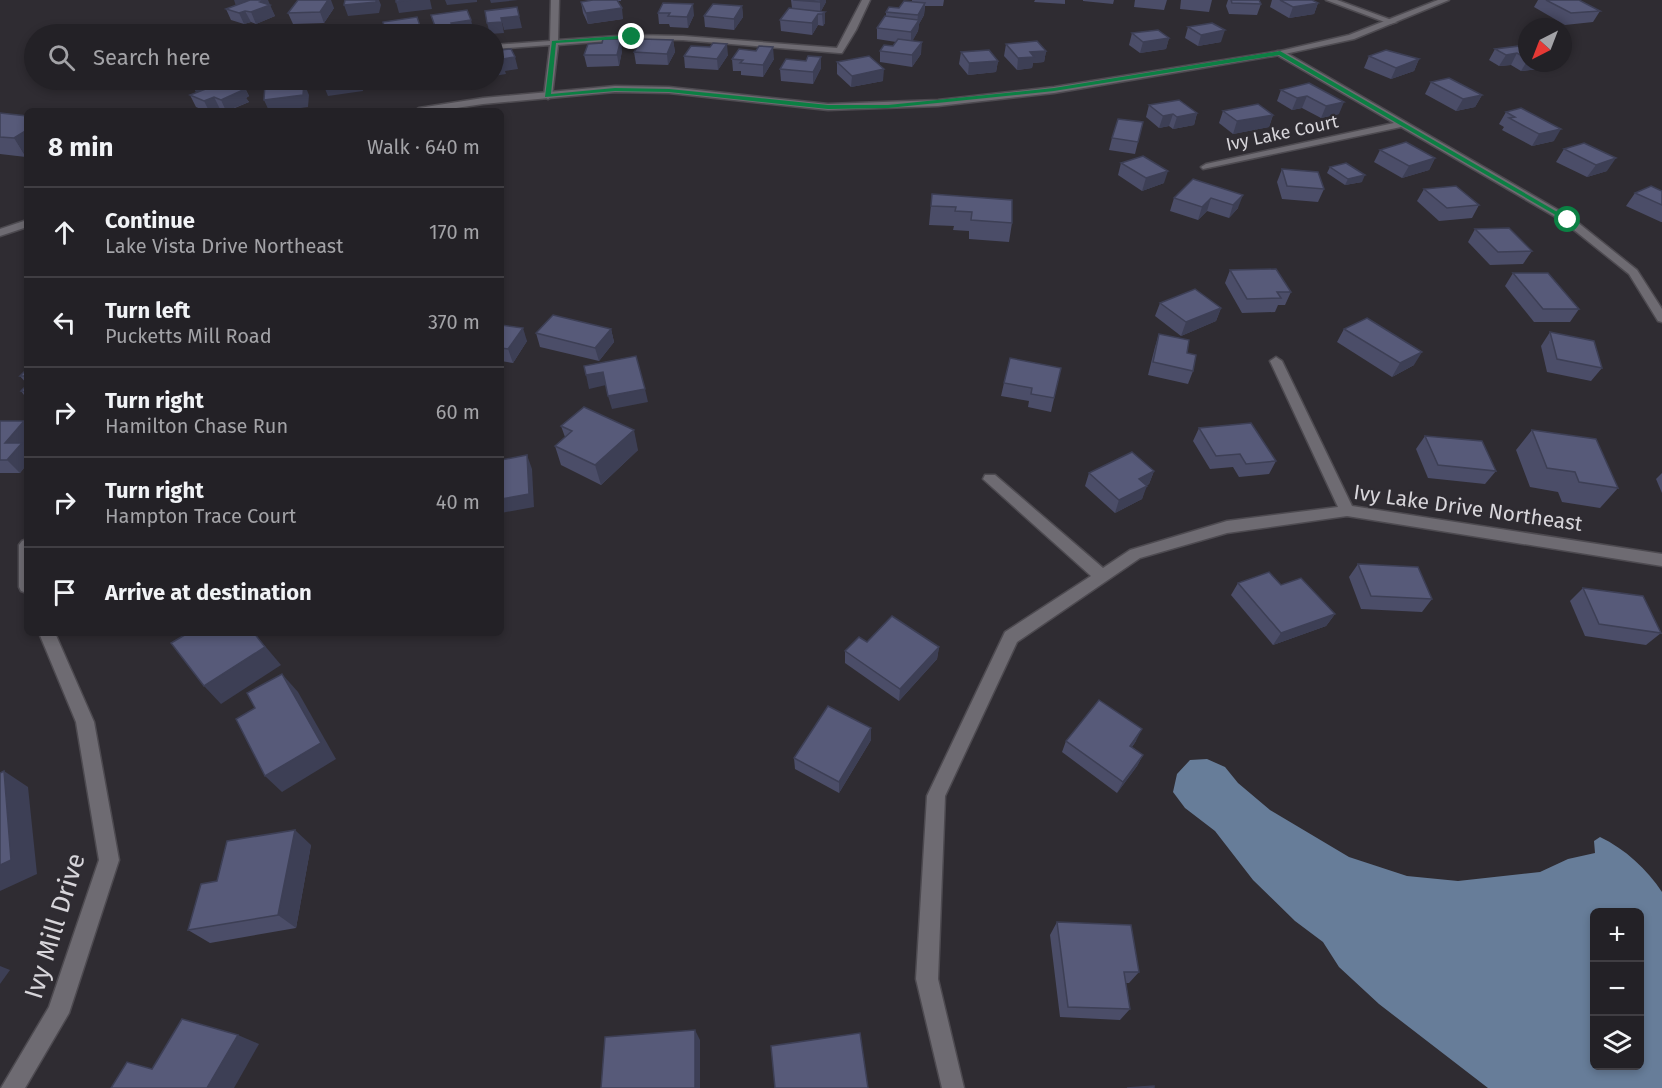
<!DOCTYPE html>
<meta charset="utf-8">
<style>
body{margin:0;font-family:"Fira Sans",sans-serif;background:#2f2e32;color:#f1f3f6}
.controls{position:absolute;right:18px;bottom:18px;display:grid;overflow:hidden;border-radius:9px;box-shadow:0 3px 9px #0003}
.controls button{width:54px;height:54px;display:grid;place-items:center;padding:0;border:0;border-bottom:2px solid #403e43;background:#232126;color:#f1f3f6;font:30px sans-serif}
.compass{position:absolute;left:1518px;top:18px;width:54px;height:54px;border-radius:50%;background:#232126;box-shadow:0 3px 9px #0003;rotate:222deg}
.stop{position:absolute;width:18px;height:18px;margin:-14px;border:4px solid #0b8043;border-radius:50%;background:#fff}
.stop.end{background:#0b8043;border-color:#fff;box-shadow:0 2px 6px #0008}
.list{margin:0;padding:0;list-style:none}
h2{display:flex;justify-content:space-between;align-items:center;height:78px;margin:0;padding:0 24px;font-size:26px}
h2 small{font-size:20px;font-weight:400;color:#a3a3a7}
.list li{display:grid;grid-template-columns:39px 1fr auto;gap:18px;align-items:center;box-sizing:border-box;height:90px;padding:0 24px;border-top:2px solid #403e43}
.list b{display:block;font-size:22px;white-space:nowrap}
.list p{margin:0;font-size:20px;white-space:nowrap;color:#a3a3a7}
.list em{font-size:20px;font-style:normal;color:#a3a3a7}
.icon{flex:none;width:33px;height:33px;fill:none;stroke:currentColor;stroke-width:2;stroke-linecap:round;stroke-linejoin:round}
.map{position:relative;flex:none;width:1662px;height:1088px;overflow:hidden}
.search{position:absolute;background:#232126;box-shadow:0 3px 9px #0003;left:24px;top:24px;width:480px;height:66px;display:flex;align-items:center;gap:15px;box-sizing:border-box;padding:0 21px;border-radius:33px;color:#a3a3a7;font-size:22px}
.panel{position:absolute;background:#232126;box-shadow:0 3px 9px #0003;left:24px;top:108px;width:480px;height:528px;border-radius:9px}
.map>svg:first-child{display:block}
</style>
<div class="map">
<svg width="1662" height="1088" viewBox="0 0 1662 1088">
<rect width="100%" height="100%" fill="#2f2c32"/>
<path fill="#677d99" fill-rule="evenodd" d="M1207,759L1225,767L1238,783L1270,810L1349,857L1407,876L1458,881L1540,872L1568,859L1595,853L1594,841L1600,837C1625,849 1647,869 1662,892V1088H1488L1379,1004L1339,967L1323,942L1295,921L1253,880L1215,831L1185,808L1173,792L1177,774L1190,760ZM1594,912H1640V1066H1594Z"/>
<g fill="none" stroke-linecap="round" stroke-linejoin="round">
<g stroke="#4d4a50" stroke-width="3">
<g id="minor">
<path d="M551,0H559L558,40L632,35L683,36L837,48L862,0H870L856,30L842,53H839L683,40L632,39L558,45L552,96L548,99L544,96L550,45L494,49V45L550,41Z"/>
<path d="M1326,0H1337L1397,22L1390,24Z"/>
<path d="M1277,51H1283L1572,218L1637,270L1662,309V322L1658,321L1629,274L1564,222L1401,127L1203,169L1201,167L1206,164L1394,123L1277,55Z"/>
<path d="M1276,357L1282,361L1352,506L1662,554V566L1347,516L1227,533L1140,558L1017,642L945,796L938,979L964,1088H942L916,979L927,796L1005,632L1091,576L983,479L985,475H995L1103,568L1130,550L1227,521L1338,507L1270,361Z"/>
<path d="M27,539V593L21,591L19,587V545L22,541Z"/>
<path d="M39,633H55L94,722L119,860L69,1013L25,1088H1L49,1007L99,860L76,722Z"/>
</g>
</g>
<g stroke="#4d4a50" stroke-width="3">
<g id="tertiary">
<path d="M1438,0H1449L1354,39L1280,55L1054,93L938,106L828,110L669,93L615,92L483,104L436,111H414L419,108L483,98L615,86L669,87L828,104L938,100L1054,87L1280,51L1349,35Z"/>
<path d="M27,220V227L0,236V229Z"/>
</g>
</g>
<use href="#minor" fill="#6e6b72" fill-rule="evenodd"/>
<use href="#tertiary" fill="#6e6b72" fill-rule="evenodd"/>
</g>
<g fill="#4b4d68">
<path d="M593,0H621V1H618L623,19L588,24L583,13L581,2Z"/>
<path d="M791,0H826V2L821,11L825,12V23L823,26L818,25L812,35L781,31L780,20L792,8Z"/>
<path d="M912,0H944L943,6H925L924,15L919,24L918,31L912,41L921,54L912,67L880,62V51L893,46L896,42L877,39V28L886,16V12L899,8L912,2Z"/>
<path d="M1035,0H1065V4L1034,2Z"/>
<path d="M1083,0H1114L1113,4L1083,1Z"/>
<path d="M1135,0H1167L1164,10L1134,7Z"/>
<path d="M1181,0H1212L1209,12L1180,9Z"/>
<path d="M1228,0H1259L1261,4L1257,15L1229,14L1226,6Z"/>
<path d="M1272,0H1312L1318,3L1314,14L1289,18L1270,7Z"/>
<path d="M1538,0H1579L1600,11L1593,22L1565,25L1534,7Z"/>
<path d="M663,3L694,15L688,28L670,27L669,24H659L658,13Z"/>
<path d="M236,5L272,10L275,16L256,24L251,22L244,24L231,20L226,9Z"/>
<path d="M742,6L743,17L734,30L705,27L704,16Z"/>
<path d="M334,8L324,23L293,24L288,13Z"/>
<path d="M1188,27L1221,42L1198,46L1185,38Z"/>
<path d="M1132,33L1169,38L1166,49L1140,53L1129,45Z"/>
<path d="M673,40L675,52L668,65L636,64L634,52Z"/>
<path d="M1006,44L1046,51L1044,62L1033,63L1032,68L1017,70L1004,56Z"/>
<path d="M1527,45V63H1558L1555,67L1521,71L1511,65L1499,66L1489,60L1495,49Z"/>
<path d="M710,47L728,55L718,70L685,68L684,56Z"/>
<path d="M622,51L619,66L587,67L584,55Z"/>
<path d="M961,52L998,61L996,72L968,75L959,64Z"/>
<path d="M1369,56L1419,59L1414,71L1391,79L1364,68Z"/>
<path d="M821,57V68L813,84L781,81L780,69L806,61Z"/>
<path d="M732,59H774L763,77L741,75V71H733Z"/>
<path d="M837,62L883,81L851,87L837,74Z"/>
<path d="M190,80H235V81L243,84L249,96L246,98L249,102L228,111H225L220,109L215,111H205L196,107L190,95L199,91L196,92Z"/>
<path d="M1431,82L1482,95L1475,107L1456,111L1425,94Z"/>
<path d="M1309,83L1339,114L1321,118L1302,108L1292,110L1277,101L1281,90Z"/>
<path d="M1149,105L1197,113L1194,125L1173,129L1169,126L1159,128L1146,117Z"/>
<path d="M1521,108L1554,141L1532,146L1502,130L1504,127L1499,124L1506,112Z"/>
<path d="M1223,111L1273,115L1269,127L1233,134L1219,123Z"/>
<path d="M0,113L26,157L0,154Z"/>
<path d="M1112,138L1138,142L1135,154L1109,150Z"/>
<path d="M1564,149L1607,171L1587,177L1556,162Z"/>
<path d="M1380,150L1435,158L1429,170L1402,178L1374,162Z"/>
<path d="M1121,163L1164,183L1142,191L1118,175Z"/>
<path d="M1330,167L1362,182L1345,185L1327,173Z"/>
<path d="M1282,169L1324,189L1318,202L1282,199L1277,182Z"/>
<path d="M1193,179L1238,208L1229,218L1207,211L1198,220L1170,211L1174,198Z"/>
<path d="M1424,189L1479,205L1472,218L1439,221L1417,201Z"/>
<path d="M1662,191V222H1661L1626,206L1635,193Z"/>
<path d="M932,194L1012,223L1009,242L969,239V231L953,230L954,226L929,225Z"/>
<path d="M1475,229L1532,251L1523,264L1490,265L1468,242Z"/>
<path d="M1230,270L1291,292L1285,305H1278L1275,312L1242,313L1225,283Z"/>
<path d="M1513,273L1579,309L1570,322H1534L1505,286Z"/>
<path d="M1160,303L1221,308L1216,321L1181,336L1155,316Z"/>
<path d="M501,325L527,341L513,363L501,361Z"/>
<path d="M611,329L614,342L599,361L540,347L536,333Z"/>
<path d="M1344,329L1414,365L1392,377L1337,342Z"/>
<path d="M1550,332L1602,368L1591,381L1547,372L1541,346Z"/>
<path d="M1159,334L1187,353L1193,371L1188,384L1148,375L1155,347Z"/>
<path d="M1061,368L1051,412L1028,407L1029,401L1001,396L1004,383Z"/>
<path d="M27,369V384L20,376Z"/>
<path d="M27,385V399L21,391Z"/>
<path d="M0,421H24L27,425V445L25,447L27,449V464L20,473H0Z"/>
<path d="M561,426L638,450L601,485L561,465L555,446L565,437Z"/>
<path d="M1199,428L1276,461L1269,474L1239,477L1233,467L1210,469L1193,441Z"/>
<path d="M1532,430L1618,488L1600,508L1562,502L1558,492L1530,487L1516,450Z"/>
<path d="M1425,436L1496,471L1485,484L1428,478L1416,449Z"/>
<path d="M1154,471L1149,484L1146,486L1142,499L1115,513L1085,486L1089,473Z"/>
<path d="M1662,473V493L1656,479Z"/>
<path d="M1358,564L1432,599L1422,612L1361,609L1349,577Z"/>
<path d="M1238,583L1281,585L1335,614L1326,626L1273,645L1231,595Z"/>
<path d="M1583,588L1661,633L1646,645L1585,636L1570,601Z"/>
<path d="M939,647L937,659L899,701L845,663V651Z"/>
<path d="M871,740L839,793L795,769L794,758Z"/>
<path d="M1066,741H1136L1132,747L1143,755L1137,766L1117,793L1062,752Z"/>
<path d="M311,845L296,928L210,943L188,930L217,881Z"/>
<path d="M1057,922L1139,972L1129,983H1126L1130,1009L1120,1020L1060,1017L1050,935Z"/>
</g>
<g fill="#3d3f55">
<path d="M234,0H268L275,16L256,24L251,12L236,6Z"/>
<path d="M328,0H331L334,8L324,23L320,12Z"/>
<path d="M376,0H379L381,5L379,13L348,16L344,5Z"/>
<path d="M411,0H430L432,9L399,13L396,2Z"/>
<path d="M445,0H477V2L447,5Z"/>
<path d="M490,0H518L491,3Z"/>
<path d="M821,0H826V2L820,13V2Z"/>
<path d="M925,3L924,15L919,24L918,31L911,44V32L917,23L918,15Z"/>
<path d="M1318,3L1314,14L1289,18L1293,7Z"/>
<path d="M693,4L694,15L688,28L687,17Z"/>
<path d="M742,6L743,17L734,30V19Z"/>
<path d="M517,7L522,28L504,30L501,18Z"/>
<path d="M622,8L623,19L588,24L586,13Z"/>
<path d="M245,11L251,22L244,24L239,13Z"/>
<path d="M825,12V23L823,26L822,14Z"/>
<path d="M818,14V25L812,35V23Z"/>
<path d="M417,17L423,34H395L403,28Z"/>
<path d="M471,20L474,32L456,34H438L436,29L451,23Z"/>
<path d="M502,22L504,33L490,34L487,23Z"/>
<path d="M1225,30L1221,42L1198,46L1201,35Z"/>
<path d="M1169,38L1166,49L1140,53L1143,42Z"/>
<path d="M621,39L622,51L619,66L617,55Z"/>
<path d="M673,40L675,52L668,65L667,54Z"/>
<path d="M922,42L921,54L912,67V55Z"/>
<path d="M727,44L728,55L718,70L717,59Z"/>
<path d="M773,47L774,59L763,77V65Z"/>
<path d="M1046,51L1044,62L1033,63L1032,68L1017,70L1018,58L1030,52Z"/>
<path d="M1517,53L1511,65L1499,66L1506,55Z"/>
<path d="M515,57L518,69L505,71L506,74L494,76V63L502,59Z"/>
<path d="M821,57V68L813,84V72Z"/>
<path d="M1419,59L1414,71L1391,79L1396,68Z"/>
<path d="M998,61L996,72L968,75L969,63Z"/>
<path d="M1527,61V63H1558L1555,67L1521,71Z"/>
<path d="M884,69L883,81L851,87L852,76Z"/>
<path d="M190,80H235L236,85L196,92Z"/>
<path d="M356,80H362L363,91L328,96L323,84Z"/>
<path d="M381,80H418L419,83L384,89Z"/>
<path d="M437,80H453L438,82Z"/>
<path d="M282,82L287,94L304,83L309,95L308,107L280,111H269L264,100L282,86Z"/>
<path d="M243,84L249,96L246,98L249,102L226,111L221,100L236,88Z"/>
<path d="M1482,95L1475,107L1456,111L1463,99Z"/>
<path d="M1307,96L1302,108L1292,110L1297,98Z"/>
<path d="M214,97L220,109L215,111H209L204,101Z"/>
<path d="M1344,102L1339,114L1321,118L1326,106Z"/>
<path d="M1197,113L1194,125L1173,129L1177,117Z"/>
<path d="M1173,114L1169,126L1159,128L1163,116Z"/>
<path d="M1273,115L1269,127L1233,134L1237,121Z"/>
<path d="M1561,129L1554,141L1532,146L1539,134Z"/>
<path d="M27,130V156L26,157L14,138Z"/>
<path d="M1435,158L1429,170L1402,178L1409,166Z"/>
<path d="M1616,158L1607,171L1587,177L1596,165Z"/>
<path d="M1168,171L1164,183L1142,191L1146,178Z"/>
<path d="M1365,175L1362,182L1345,185L1348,179Z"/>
<path d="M1243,195L1238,208L1229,218L1233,205Z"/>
<path d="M1211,198L1207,211L1198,220L1202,207Z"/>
<path d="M1221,308L1216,321L1181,336L1186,322Z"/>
<path d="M523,328L527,341L513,363L508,349Z"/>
<path d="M611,329L614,342L599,361L595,348Z"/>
<path d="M1422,352L1414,365L1392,377L1400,363Z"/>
<path d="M603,372L606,385L589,389L586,375Z"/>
<path d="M645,389L648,402L612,409L608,396Z"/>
<path d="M24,421L27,425V445L25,447L27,449V464L20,473L7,460L5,443Z"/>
<path d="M634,430L638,450L601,485L595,465Z"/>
<path d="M527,455L532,469L534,507L501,513V499Z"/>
<path d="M1154,471L1149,484L1134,492L1139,479Z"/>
<path d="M1147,486L1142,499L1115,513L1119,500Z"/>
<path d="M1335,614L1326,626L1273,645L1281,633Z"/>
<path d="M254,633L281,665L221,704L204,686Z"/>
<path d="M939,647L937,659L899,701L900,689Z"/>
<path d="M282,674L298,692L336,759L282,792L265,776Z"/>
<path d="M871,728V740L839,793V782Z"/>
<path d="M1142,729L1136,741L1124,757L1130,746Z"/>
<path d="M1143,755L1137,766L1117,793L1123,782Z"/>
<path d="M4,771L28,787L37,874L0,891V865Z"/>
<path d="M295,830L311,845L296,928L278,915Z"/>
<path d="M0,966L10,970L0,984Z"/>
<path d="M695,1030L700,1040V1088H695Z"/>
<path d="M238,1035L259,1044L234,1088H207Z"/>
</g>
<g fill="#575a79" stroke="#3d3f55" stroke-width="1.5">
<path d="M250,0H265L260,2L270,5L251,12L245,11L239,13L226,9Z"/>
<path d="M298,0H328L320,12L288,13Z"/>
<path d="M345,0H376V2L344,5Z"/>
<path d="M396,0H411L396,2Z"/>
<path d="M593,0H617L622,8L586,13L581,2Z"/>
<path d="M793,0H821L820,2Z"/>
<path d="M1231,0H1259L1261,4L1232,3Z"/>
<path d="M1280,0H1312L1318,3L1293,7Z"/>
<path d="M1546,0H1579L1600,11L1571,13Z"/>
<path d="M904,1L925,3L918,15L886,12L889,7L899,8Z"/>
<path d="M663,3L693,4L687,17L668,16L670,13H658Z"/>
<path d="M713,4L742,6L734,19L704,16Z"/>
<path d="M517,7L519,16L501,18L502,22L487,23L485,11Z"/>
<path d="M789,8L825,12L822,14H818L812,23L780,20Z"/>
<path d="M467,10L471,20L451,23L453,27L436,29L431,15Z"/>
<path d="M885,16L919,20L911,32L877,28Z"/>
<path d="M417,17L420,26L403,28L404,33L386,34L383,22Z"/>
<path d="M1212,23L1225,30L1201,35L1188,27Z"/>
<path d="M321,25L323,34H287V30Z"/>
<path d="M367,25L369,34H334L333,29Z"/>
<path d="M1158,30L1169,38L1143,42L1132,33Z"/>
<path d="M603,39H621L617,55H584L588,44L602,43Z"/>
<path d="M642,39L673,40L667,54L634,52Z"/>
<path d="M898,39L922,42L912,55L880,51L884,45L893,46Z"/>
<path d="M1037,41L1046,51L1030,52L1034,57L1018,58L1006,44Z"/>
<path d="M713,43L727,44L717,59L684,56L691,46L710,47Z"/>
<path d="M1527,45V59L1517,53L1506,55L1495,49Z"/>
<path d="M499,46L501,50L511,49L515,57L502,59L503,62L494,63V47Z"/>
<path d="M759,46L773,47L763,65L740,63L743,60L732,59L739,49L756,51Z"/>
<path d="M989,50L998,61L969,63L961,52Z"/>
<path d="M1386,50L1419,59L1396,68L1369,56Z"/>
<path d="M808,56L821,57L813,72L780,69L786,59L806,61Z"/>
<path d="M869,56L884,69L852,76L837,62Z"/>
<path d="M1449,78L1482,95L1463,99L1431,82Z"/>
<path d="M229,80L243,84L236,88L243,90L221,100L214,97L204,101L190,95Z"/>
<path d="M323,80H356L323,84Z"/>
<path d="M282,82V86L304,83L303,95L264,100L265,84Z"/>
<path d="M1309,83L1344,102L1326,106L1307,96L1297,98L1281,90Z"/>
<path d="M1179,100L1197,113L1177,117L1173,114L1163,116L1149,105Z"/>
<path d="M1258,104L1273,115L1237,121L1223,111Z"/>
<path d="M1521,108L1561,129L1539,134L1509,118L1515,117L1506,112Z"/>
<path d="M0,113L27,116V130L14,138L0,137Z"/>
<path d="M1118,119L1143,122L1138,142L1112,138Z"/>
<path d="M1406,142L1435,158L1409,166L1380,150Z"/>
<path d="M1584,143L1616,158L1596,165L1564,149Z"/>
<path d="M1143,156L1168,171L1146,178L1121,163Z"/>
<path d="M1346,163L1365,175L1348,179L1330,167Z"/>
<path d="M1282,169L1318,172L1324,189L1287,186Z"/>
<path d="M1193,179L1243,195L1233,205L1211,198L1202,207L1174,198Z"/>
<path d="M1456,186L1479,205L1447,208L1424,189Z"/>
<path d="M1651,186L1662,191V205L1635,193Z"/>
<path d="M932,194L1012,200V223L971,220L972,212L955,211L956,207L931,206Z"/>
<path d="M1509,228L1532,251L1498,252L1475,229Z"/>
<path d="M1276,269L1291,292H1277L1281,298L1247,299L1230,270Z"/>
<path d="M1513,273H1548L1579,309H1543Z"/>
<path d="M1195,289L1221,308L1186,322L1160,303Z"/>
<path d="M553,315L611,329L595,348L536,333Z"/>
<path d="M1367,318L1422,352L1400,363L1344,329Z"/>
<path d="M501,325L523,328L508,349L501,348Z"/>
<path d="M1550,332L1594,341L1602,368L1557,359Z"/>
<path d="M1159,334L1189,340L1187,353L1196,355L1193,371L1153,362Z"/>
<path d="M636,356L645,389L608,396L603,372L586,375L584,366Z"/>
<path d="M1010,358L1061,368L1054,398L1031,394L1032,388L1004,383Z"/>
<path d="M27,369V376H20Z"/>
<path d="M27,385V392L21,391Z"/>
<path d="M584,407L634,430L595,465L555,446L572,431L561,426Z"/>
<path d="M0,421H24L5,443H22L7,460H0Z"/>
<path d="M1251,423L1276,461L1246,464L1240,454L1216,456L1199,428Z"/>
<path d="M1532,430L1596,439L1618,488L1579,482L1575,472L1547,468Z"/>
<path d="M1425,436L1482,441L1496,471L1438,465Z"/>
<path d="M1132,452L1154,471L1139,479L1147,486L1119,500L1089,473Z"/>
<path d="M527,455L529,494L501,499V460Z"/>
<path d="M1358,564L1418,567L1432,599L1371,596Z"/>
<path d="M1269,572L1281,585L1301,578L1335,614L1281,633L1238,583Z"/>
<path d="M1583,588L1643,596L1661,633L1599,624Z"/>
<path d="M892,616L939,647L900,689L845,651L859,637L867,642Z"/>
<path d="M188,633H254L265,647L204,686L171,643Z"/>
<path d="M282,674L321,743L265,776L236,719L255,708L247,693Z"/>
<path d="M1099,700L1142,729L1130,746L1143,755L1123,782L1066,741Z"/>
<path d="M828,706L871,728L839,782L794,758Z"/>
<path d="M4,771L11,860L0,865V773Z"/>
<path d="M295,830L278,915L188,930L201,884L217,881L227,841Z"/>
<path d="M1057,922L1131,925L1139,972H1124L1130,1009L1068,1007Z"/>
<path d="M182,1019L238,1035L207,1088H111L127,1062L152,1069Z"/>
<path d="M695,1030V1088H601L605,1037Z"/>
<path d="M860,1033L868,1088H775L771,1046Z"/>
<path d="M1154,1086V1088H1127Z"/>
</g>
<path fill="#0b8043" d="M632,35L633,38L556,43L551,94L615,88L669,89L828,105H888L1054,88L1280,51L1571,220L1566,221L1279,55L1054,91L888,108L828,109L669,92L615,91L545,97L552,41Z"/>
<g text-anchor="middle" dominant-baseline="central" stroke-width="4.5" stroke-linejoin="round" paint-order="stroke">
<g font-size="18" fill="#d7d5da" stroke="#2f2c32">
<text transform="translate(1282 133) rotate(-12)">Ivy Lake Court</text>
</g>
<g font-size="21" fill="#d7d5da" stroke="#2f2c32">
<text transform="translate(1468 508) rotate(8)">Ivy Lake Drive Northeast</text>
</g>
<g font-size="26" fill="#d7d5da" stroke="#2f2c32">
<text transform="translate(55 926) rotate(-73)">Ivy Mill Drive</text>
</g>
</g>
</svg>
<div class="controls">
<button>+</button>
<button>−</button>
<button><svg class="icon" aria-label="layers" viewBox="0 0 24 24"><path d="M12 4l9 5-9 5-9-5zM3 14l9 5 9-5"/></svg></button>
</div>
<svg class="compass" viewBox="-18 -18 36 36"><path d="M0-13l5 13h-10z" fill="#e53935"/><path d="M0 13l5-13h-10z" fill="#a3a3a7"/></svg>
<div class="stop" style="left:1568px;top:220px"></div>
<div class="stop end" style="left:632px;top:37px"></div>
<div class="search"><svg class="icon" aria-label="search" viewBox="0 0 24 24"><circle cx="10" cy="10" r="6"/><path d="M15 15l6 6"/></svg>Search here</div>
<section class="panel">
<h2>8 min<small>Walk · 640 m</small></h2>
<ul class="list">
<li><svg class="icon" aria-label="ahead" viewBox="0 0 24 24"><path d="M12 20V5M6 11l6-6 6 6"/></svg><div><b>Continue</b><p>Lake Vista Drive Northeast</p></div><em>170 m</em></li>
<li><svg class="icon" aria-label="left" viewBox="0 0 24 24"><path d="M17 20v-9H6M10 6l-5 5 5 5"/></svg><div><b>Turn left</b><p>Pucketts Mill Road</p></div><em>370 m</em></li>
<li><svg class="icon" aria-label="right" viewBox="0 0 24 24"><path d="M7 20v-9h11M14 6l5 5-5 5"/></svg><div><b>Turn right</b><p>Hamilton Chase Run</p></div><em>60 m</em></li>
<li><svg class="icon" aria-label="right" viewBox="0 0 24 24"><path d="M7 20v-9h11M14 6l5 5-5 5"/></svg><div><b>Turn right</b><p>Hampton Trace Court</p></div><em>40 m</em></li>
<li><svg class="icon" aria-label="arrive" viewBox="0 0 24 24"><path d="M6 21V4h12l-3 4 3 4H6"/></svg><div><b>Arrive at destination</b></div></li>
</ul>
</section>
</div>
